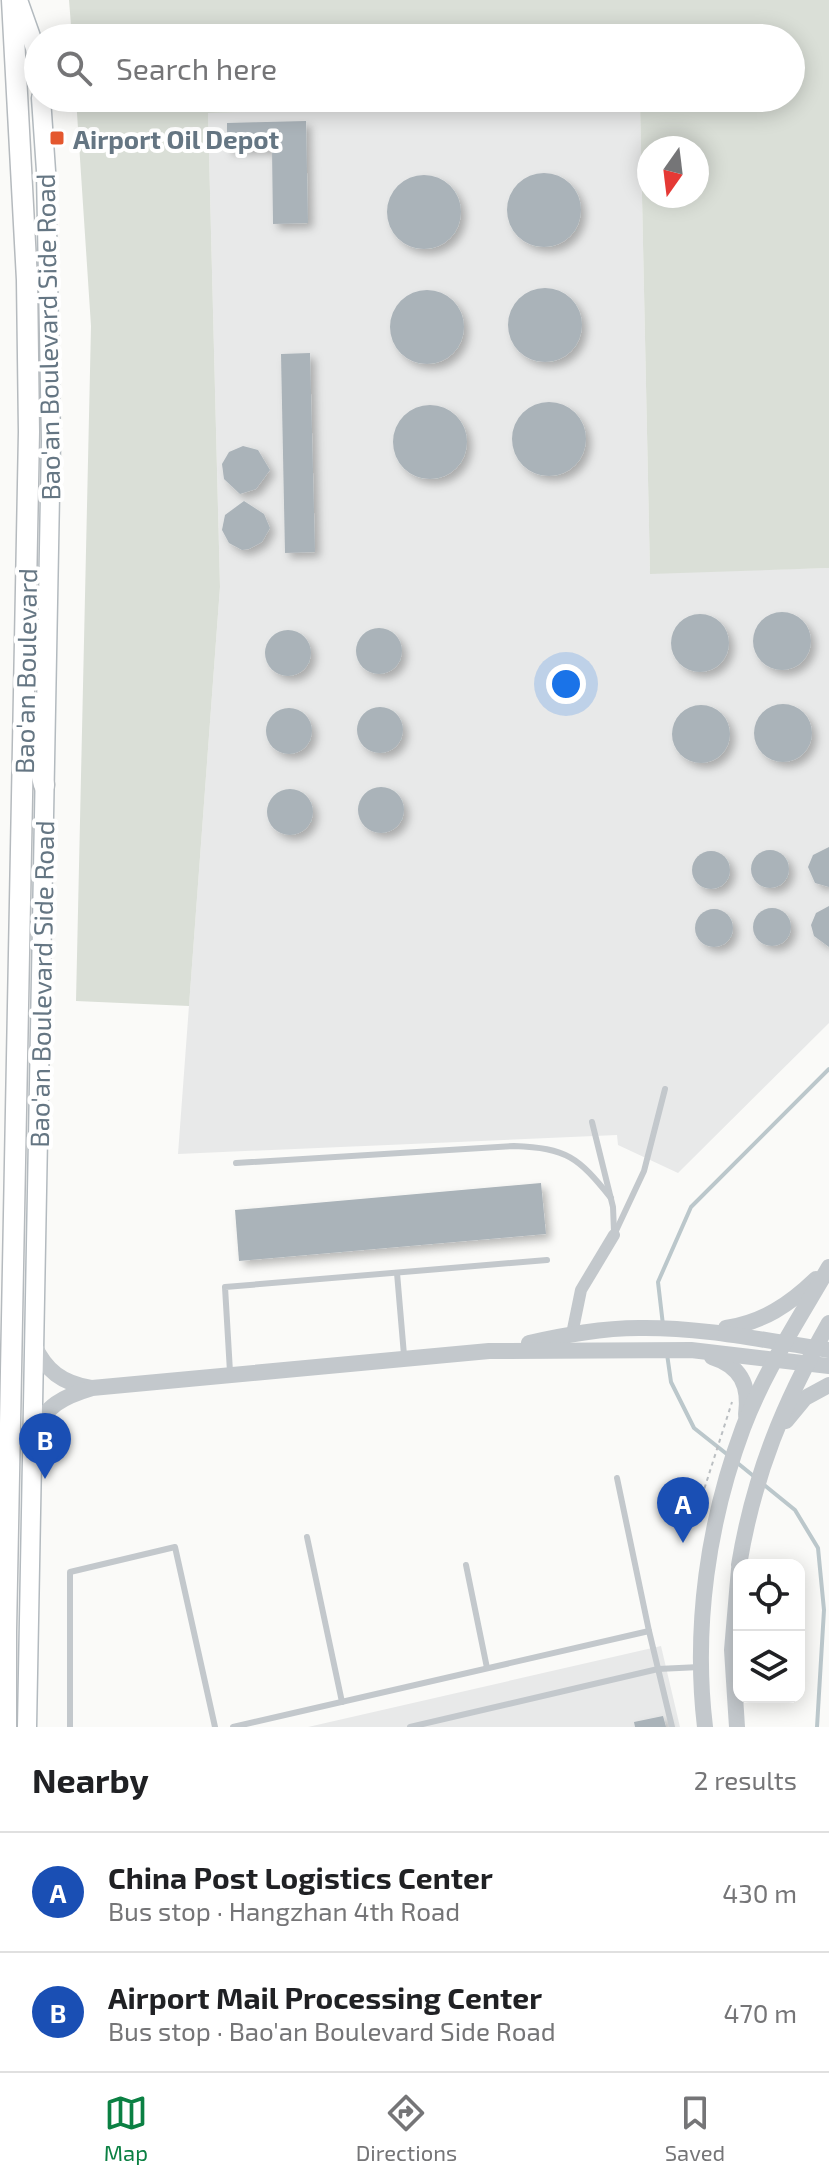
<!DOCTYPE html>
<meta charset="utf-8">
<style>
body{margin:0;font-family:"Exo 2",sans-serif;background:#f6f6f6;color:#202124}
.controls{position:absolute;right:24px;bottom:24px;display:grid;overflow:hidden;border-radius:16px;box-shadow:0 4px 20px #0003}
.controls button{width:72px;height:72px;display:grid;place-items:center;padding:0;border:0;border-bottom:2px solid #e0e0e0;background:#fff;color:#202124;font:40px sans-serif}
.compass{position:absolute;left:637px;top:136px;width:72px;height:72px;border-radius:50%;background:#fff;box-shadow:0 4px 20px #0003;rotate:194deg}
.you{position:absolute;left:566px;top:684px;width:28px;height:28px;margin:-20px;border:6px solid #fff;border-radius:50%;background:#1a73e8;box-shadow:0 0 0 12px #1a73e833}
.badge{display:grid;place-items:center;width:52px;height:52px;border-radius:50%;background:#0b8043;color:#fff;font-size:26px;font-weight:700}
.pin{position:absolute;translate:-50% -66px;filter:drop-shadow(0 2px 4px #0008)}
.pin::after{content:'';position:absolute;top:42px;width:28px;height:24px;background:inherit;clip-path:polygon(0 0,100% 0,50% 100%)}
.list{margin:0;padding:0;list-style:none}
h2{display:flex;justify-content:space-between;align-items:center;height:104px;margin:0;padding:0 32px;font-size:34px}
h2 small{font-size:26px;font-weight:400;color:#757577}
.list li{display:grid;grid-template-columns:52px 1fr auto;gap:24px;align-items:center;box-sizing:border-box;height:120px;padding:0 32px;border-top:2px solid #e0e0e0}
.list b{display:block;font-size:30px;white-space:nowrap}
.list p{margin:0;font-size:26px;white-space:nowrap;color:#757577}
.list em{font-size:26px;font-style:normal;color:#757577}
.icon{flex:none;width:44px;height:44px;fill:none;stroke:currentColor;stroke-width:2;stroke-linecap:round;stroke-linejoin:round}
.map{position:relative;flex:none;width:829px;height:1727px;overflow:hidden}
.search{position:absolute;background:#fff;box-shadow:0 4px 20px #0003;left:24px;right:24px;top:24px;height:88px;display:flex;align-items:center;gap:20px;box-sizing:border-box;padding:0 28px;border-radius:44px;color:#757577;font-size:30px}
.sheet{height:344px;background:#fff}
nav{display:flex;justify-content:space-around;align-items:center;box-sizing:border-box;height:112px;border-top:2px solid #e0e0e0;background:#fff;font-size:22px;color:#757577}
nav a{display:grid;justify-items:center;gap:4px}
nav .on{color:#0b8043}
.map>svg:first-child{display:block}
</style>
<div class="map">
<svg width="829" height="1727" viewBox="0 0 829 1727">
<defs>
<filter id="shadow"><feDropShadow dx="5" dy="5" stdDeviation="4" flood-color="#0004"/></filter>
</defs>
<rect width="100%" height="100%" fill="#fafaf8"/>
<g fill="#e8e9e9">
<path d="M640,102L650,573L829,568V1023L678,1173L618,1145L617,1135L178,1154L220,587L208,113Z"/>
<path d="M661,1646L680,1727H308Z"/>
</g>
<path fill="#dadfd7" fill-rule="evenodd" d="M69,0H829V568L650,574L640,102L208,113L220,587L189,1006L76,1001L91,326L76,98H791V38H72ZM649,148H697V196H649Z"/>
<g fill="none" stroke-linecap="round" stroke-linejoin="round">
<g stroke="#bbc7cb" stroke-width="4">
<path d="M663,1325L658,1282L691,1207L829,1069"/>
<path d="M667,1354L671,1382L694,1428L728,1455"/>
<path d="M735,1461L756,1478"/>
<path d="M763,1484L795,1510L818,1548L824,1610L817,1727"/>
</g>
</g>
<g fill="#aab3b9" filter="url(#shadow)">
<path d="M306,121L308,223L273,224L272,149L227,150V123Z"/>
<circle cx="544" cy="210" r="37"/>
<circle cx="424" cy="212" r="37"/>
<circle cx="545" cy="325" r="37"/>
<circle cx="427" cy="327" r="37"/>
<path d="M310,353L315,552L285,553L281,354Z"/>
<circle cx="549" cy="439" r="37"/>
<circle cx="430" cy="442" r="37"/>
<path d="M243,446L258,450L270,470L256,489L240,494L224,479L222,464L229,452Z"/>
<path d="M244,501L264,514L270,528L262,542L249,549L242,550L229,543L222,530L225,515Z"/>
<circle cx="782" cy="641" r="29"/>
<circle cx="700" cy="643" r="29"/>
<circle cx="379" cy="651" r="23"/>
<circle cx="288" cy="653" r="23"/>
<circle cx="783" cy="733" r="29"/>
<circle cx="701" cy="734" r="29"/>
<circle cx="380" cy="730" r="23"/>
<circle cx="289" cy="731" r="23"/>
<circle cx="381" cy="810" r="23"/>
<circle cx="290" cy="812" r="23"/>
<path d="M829,847V887L815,883L808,867L813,855Z"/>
<circle cx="770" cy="869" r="19"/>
<circle cx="711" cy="870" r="19"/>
<path d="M829,906V947L814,936L811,925L816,913Z"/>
<circle cx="772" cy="927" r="19"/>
<circle cx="714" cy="928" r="19"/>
<path d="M541,1183L546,1234L239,1261L235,1210Z"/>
<path d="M663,1716L666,1727H635L634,1722Z"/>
</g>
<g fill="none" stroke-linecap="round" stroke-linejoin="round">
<g stroke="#b3babf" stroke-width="21">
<g id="secondary">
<path d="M18,0L35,48L38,72"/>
<path d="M27,1727L51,441L46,171L41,98"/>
</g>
</g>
<g stroke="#b5babe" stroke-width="23">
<g id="primary">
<path d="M31,731L44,785"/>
<path d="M6,1727V1632L29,432L27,280L12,0"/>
</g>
</g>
<path stroke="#bbbfc2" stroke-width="2" stroke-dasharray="4 4" stroke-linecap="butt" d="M702,1496L732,1402"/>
<g stroke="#c3c8cc" stroke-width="6">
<path d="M592,1122L613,1207L614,1231"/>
<path d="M236,1163L514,1146C567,1148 578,1157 611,1198"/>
<path d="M614,1235L644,1171L665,1089"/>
<path d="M397,1273L404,1355"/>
<path d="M230,1372L225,1287L547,1260"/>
<path d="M617,1478L649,1631"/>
<path d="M307,1537L342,1702"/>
<path d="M466,1565L487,1668"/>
<path d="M70,1727V1572L175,1547L215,1727"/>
<path d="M233,1727L649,1631L672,1727"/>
<path d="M410,1727L658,1669L700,1667"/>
</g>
<path stroke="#c3c8cc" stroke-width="12" d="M572,1334L581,1290L614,1235"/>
<g stroke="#c3c8cc" stroke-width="16">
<path d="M726,1328C763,1322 789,1305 816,1279"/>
<path d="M529,1343C566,1335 602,1328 639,1328C703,1327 766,1341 829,1350"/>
<path d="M34,1345C46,1371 62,1383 91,1388"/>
<path d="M712,1357C741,1366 750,1386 746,1415"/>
<path d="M786,1421L805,1398L829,1385"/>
<path d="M34,1435C43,1406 65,1396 92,1388L489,1351L691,1350L829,1366"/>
<path d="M739,1565C754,1474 784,1402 829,1323"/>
<path d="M705,1727C693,1627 708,1522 743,1428C764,1372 799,1319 829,1267"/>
<path d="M737,1727L732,1650L739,1569"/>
</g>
<use href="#secondary" stroke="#fff" stroke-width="18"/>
<use href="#primary" stroke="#fff" stroke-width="20"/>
</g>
<rect fill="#e4572e" stroke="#fff" stroke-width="3" x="49" y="130" width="16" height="16" rx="4"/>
<g text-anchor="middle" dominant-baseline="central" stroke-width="8" stroke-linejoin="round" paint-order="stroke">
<g font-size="26" font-weight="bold" fill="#657683" stroke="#fff" text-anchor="start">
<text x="73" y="138">Airport Oil Depot</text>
</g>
<g font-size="26" fill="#657683" stroke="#fff">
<text transform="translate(47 337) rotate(-91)">Bao'an Boulevard Side Road</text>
<text transform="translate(25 671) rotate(-89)">Bao'an Boulevard</text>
<text transform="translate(41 984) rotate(-89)">Bao'an Boulevard Side Road</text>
</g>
</g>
</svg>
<div class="controls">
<button><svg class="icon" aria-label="locate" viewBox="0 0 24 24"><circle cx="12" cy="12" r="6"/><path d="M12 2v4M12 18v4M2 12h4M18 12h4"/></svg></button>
<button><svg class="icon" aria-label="layers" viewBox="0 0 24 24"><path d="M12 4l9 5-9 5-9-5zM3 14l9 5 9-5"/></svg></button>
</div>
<svg class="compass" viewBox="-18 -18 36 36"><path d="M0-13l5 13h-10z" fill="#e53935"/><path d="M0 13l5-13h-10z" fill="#757577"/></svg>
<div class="you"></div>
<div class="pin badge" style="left:683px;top:1543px;background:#1a4fb4">A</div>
<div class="pin badge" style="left:45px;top:1479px;background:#1a4fb4">B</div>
<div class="search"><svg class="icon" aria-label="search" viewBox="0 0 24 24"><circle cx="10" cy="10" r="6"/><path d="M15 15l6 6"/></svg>Search here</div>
</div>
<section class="sheet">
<h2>Nearby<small>2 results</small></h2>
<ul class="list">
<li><span class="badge" style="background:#1a4fb4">A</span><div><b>China Post Logistics Center</b><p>Bus stop · Hangzhan 4th Road</p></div><em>430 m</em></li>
<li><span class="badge" style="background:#1a4fb4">B</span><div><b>Airport Mail Processing Center</b><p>Bus stop · Bao'an Boulevard Side Road</p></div><em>470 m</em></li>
</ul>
</section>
<nav>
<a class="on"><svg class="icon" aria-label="map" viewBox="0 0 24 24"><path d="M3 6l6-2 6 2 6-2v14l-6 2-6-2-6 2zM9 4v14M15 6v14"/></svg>Map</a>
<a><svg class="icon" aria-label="directions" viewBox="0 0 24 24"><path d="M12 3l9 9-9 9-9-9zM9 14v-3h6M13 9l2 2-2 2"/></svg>Directions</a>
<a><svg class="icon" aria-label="saved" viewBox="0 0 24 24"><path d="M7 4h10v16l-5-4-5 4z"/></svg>Saved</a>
</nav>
